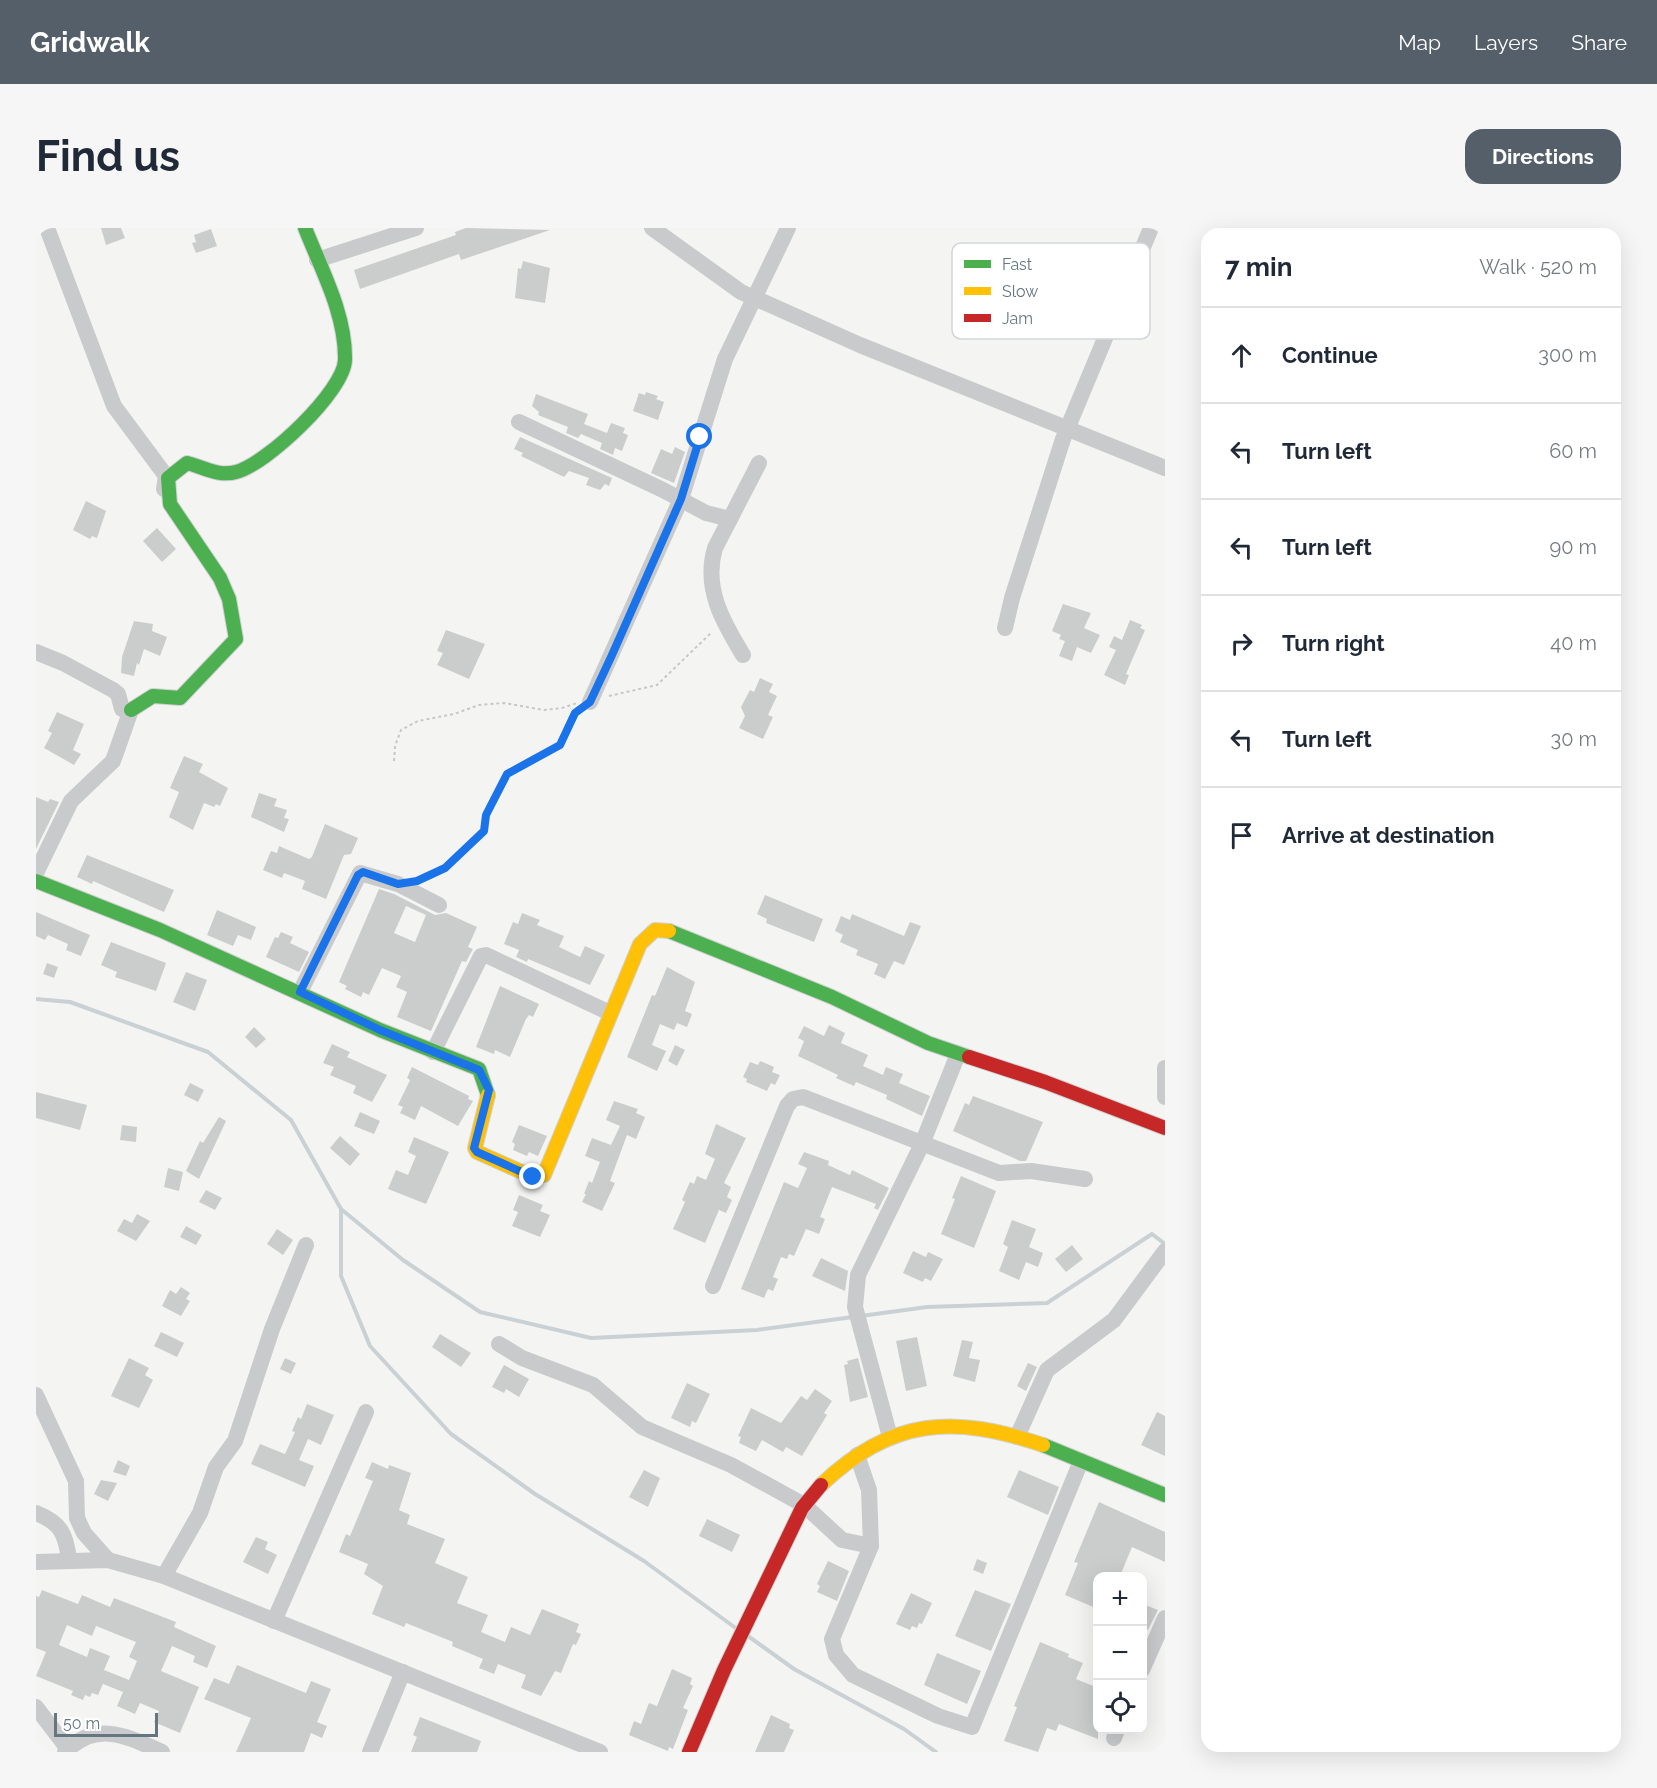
<!DOCTYPE html>
<meta charset="utf-8">
<style>
body{margin:0;font-family:Raleway,sans-serif;background:#f6f6f7;color:#1f2937}
.controls{position:absolute;right:18px;bottom:18px;display:grid;overflow:hidden;border-radius:12px;box-shadow:0 6px 24px #0002}
.controls button{width:54px;height:54px;display:grid;place-items:center;padding:0;border:0;border-bottom:2px solid #e0e1e3;background:#fff;color:#1f2937;font:30px sans-serif}
.scale{position:absolute;left:18px;bottom:15px;width:104px;box-sizing:border-box;padding-left:6px;border:3px solid #667681;border-top:0;font-size:16px;line-height:21px;white-space:nowrap;color:#667681;-webkit-text-stroke:4px #fff;paint-order:stroke}
.stop{position:absolute;width:18px;height:18px;margin:-14px;border:4px solid #1a73e8;border-radius:50%;background:#fff}
.stop.end{background:#1a73e8;border-color:#fff;box-shadow:0 2px 6px #0008}
.list{margin:0;padding:0;list-style:none}
h2{display:flex;justify-content:space-between;align-items:center;height:78px;margin:0;padding:0 24px;font-size:26px}
h2 small{font-size:20px;font-weight:400;color:#747a83}
.list li{display:grid;grid-template-columns:39px 1fr auto;gap:18px;align-items:center;box-sizing:border-box;height:96px;padding:0 24px;border-top:2px solid #e0e1e3}
.list b{display:block;font-size:22px;white-space:nowrap}
.list em{font-size:20px;font-style:normal;color:#747a83}
.icon{flex:none;width:33px;height:33px;fill:none;stroke:currentColor;stroke-width:2;stroke-linecap:round;stroke-linejoin:round}
.map{position:relative;flex:none;width:1129px;height:1524px;overflow:hidden;border-radius:18px}
header{display:flex;align-items:center;gap:36px;box-sizing:border-box;height:84px;padding:0 30px;background:#555f6a;color:#fff}
header strong{font-size:28px}
nav{display:flex;gap:33px;margin-inline-start:auto;font-size:21px}
.intro{display:flex;align-items:center;justify-content:space-between;box-sizing:border-box;height:144px;padding:0 36px}
h1{margin:0;font-size:42px}
.button{padding:15px 27px;border-radius:18px;background:#555f6a;color:#fff;font-size:21px;font-weight:700}
main{display:flex;gap:36px;padding:0 36px}
aside{flex:1;background:#fff;border-radius:18px;box-shadow:0 6px 24px #0002}
.map>svg:first-child{display:block}
</style>
<header>
<strong>Gridwalk</strong>
<nav><a>Map</a><a>Layers</a><a>Share</a></nav>
</header>
<div class="intro"><h1>Find us</h1><a class="button">Directions</a></div>
<main>
<div class="map">
<svg width="1129" height="1524" viewBox="0 0 1129 1524">
<rect width="100%" height="100%" fill="#f4f4f3"/>
<g fill="none" stroke-linecap="round" stroke-linejoin="round">
<g stroke="#c9d1d4" stroke-width="4">
<path d="M0,771L34,774L172,824L255,892L305,981L367,1032L444,1084L555,1110L721,1102L817,1089"/>
<path d="M305,982V1048L334,1118L415,1206L499,1266L608,1333L701,1401"/>
<path d="M825,1088L891,1079L1011,1075L1116,1006L1129,1016"/>
<path d="M712,1408L758,1441L868,1501L900,1524"/>
</g>
</g>
<g fill="#cbcdcd" fill-rule="evenodd">
<path d="M65,0H85L89,10L70,17Z"/>
<path d="M430,0L514,2L425,32L423,26L324,61L318,42L420,7L419,4Z"/>
<path d="M175,1L181,18L160,25L156,15L160,14L158,7Z"/>
<path d="M487,33L514,40L509,75L479,70L482,40L485,41Z"/>
<path d="M610,164L622,168L620,171L628,174L622,192L597,183L603,165L609,167Z"/>
<path d="M500,166L552,186L548,196L571,205L575,195L589,200L587,205L592,207L586,223L579,220L577,227L564,221L566,215L545,206L542,210L530,205L532,199L502,187L503,184L496,178Z"/>
<path d="M484,209L576,250L573,258L569,256L564,262L550,257L553,250L533,243L528,249L485,228L487,225L478,221Z"/>
<path d="M639,219L649,224L638,255L615,245L625,221L636,226Z"/>
<path d="M50,273L70,283L61,310L56,308L54,311L37,302Z"/>
<path d="M121,300L140,321L126,334L107,313Z"/>
<path d="M1027,376L1055,385L1048,400L1064,407L1055,425L1041,419L1036,433L1023,428L1029,413L1023,411L1025,407L1016,403Z"/>
<path d="M1094,392L1106,397L1104,400L1109,402L1090,446L1093,447L1089,457L1068,447L1080,422L1073,419L1078,408L1086,412Z"/>
<path d="M98,393L117,396L116,403L131,409L124,428L108,421L103,437L101,435L98,448L85,445L86,429Z"/>
<path d="M410,402L449,416L433,451L401,437L407,425L401,423Z"/>
<path d="M724,450L737,456L733,464L741,468L732,487L737,489L727,511L703,500L709,488L705,479L714,462L718,464Z"/>
<path d="M21,484L48,496L37,522L45,526L38,537L8,520L16,505L12,503Z"/>
<path d="M148,528L167,536L163,544L192,560L184,578L180,576L178,579L168,575L157,602L133,589L143,564L134,560Z"/>
<path d="M223,565L241,571L238,578L251,582L248,590L253,591L248,604L215,589Z"/>
<path d="M0,569L12,574L14,571L23,574L0,621Z"/>
<path d="M289,596L322,610L315,626L308,627L290,671L266,661L269,653L248,645L246,650L227,642L235,623L241,625L243,618L273,631L276,629Z"/>
<path d="M51,627L138,662L128,684L57,653L56,656L41,649Z"/>
<path d="M343,661L358,666L399,687L410,685L441,699L432,719L437,721L430,734L426,733L395,803L361,789L371,764L360,759L365,748L346,740L333,767L327,764L325,769L309,761L311,758L303,754ZM370,678L390,687L379,714L358,705Z"/>
<path d="M729,667L787,691L778,714L730,695L731,691L721,686Z"/>
<path d="M181,682L220,699L215,712L202,707L197,718L171,707Z"/>
<path d="M0,684L54,707L45,728L30,722L32,716L12,707L9,712L0,708Z"/>
<path d="M486,685L504,692L501,697L528,708L523,719L544,729L549,718L569,727L554,757L492,731L491,734L480,729L483,722L468,716L477,694L482,696Z"/>
<path d="M816,686L868,708L874,694L885,698L868,737L858,733L849,751L838,746L842,736L820,727L822,722L804,714L807,707L799,703L805,688L814,692Z"/>
<path d="M245,704L257,709L254,715L273,724L263,744L230,729L239,709L242,710Z"/>
<path d="M75,714L130,735L120,763L79,749L81,744L65,737Z"/>
<path d="M11,735L22,739L18,750L7,746Z"/>
<path d="M631,739L659,754L649,783L656,786L651,799L641,795L638,802L624,796L616,817L630,823L621,843L591,829L616,767L619,768Z"/>
<path d="M150,744L171,752L159,783L137,774Z"/>
<path d="M464,758L503,776L497,789L493,787L490,791L474,829L459,822L458,826L440,819Z"/>
<path d="M793,797L809,805L805,815L832,827L827,838L847,847L850,839L867,846L863,855L894,868L886,888L850,871L851,867L820,854L818,858L800,850L802,847L762,828L768,813L762,810L768,798L788,808Z"/>
<path d="M218,799L230,811L220,820L209,809Z"/>
<path d="M296,816L314,824L311,829L351,847L336,874L317,865L320,858L294,847L298,839L287,835Z"/>
<path d="M639,817L649,822L641,838L632,833Z"/>
<path d="M724,833L738,839L736,844L744,847L739,857L735,855L731,863L710,854L711,851L707,849L714,834L722,837Z"/>
<path d="M376,839L433,868L432,871L437,873L422,898L385,878L379,892L364,885L367,879L362,877L374,852L371,850Z"/>
<path d="M154,855L168,862L162,874L148,867Z"/>
<path d="M0,864L51,877L44,902L0,890Z"/>
<path d="M937,868L1007,894L990,933H984L917,903L929,875L933,877Z"/>
<path d="M578,873L602,881L600,885L609,889L600,911L591,907L574,953L579,955L566,983L546,974L550,966H548L553,953L556,955L564,934L549,928L556,910L575,917L584,898L570,892Z"/>
<path d="M324,884L344,893L338,906L318,898Z"/>
<path d="M183,889L190,893L163,951L150,943L164,913L167,915Z"/>
<path d="M680,896L710,910L688,955L695,959L691,969L696,972L690,985L683,982L669,1015L637,1001L649,974L646,972L654,954L658,956L661,948L670,952L679,931L669,926Z"/>
<path d="M86,897L101,899L100,914L84,912Z"/>
<path d="M483,897L511,908L502,928L493,924L491,928L477,922L479,916L476,914Z"/>
<path d="M304,908L324,926L314,938L294,920Z"/>
<path d="M378,909L413,924L390,976L352,961L360,942L372,947L380,928L372,924Z"/>
<path d="M768,924L793,933L792,937L814,947L816,942L853,960L842,982L838,980L840,976L796,959L784,989L789,991L783,1006L770,1001L758,1028L753,1026L751,1031L745,1029L737,1049L742,1051L737,1063L732,1061L728,1070L705,1061L748,954L762,960L771,940L762,936Z"/>
<path d="M132,940L147,944L143,963L128,959Z"/>
<path d="M925,948L960,963L938,1020L905,1006L919,971L916,970Z"/>
<path d="M170,962L186,970L179,982L163,974Z"/>
<path d="M483,967L507,977L504,983L514,987L504,1009L476,998L482,984L477,982Z"/>
<path d="M101,986L114,993L100,1013L81,1003L88,991L96,995Z"/>
<path d="M976,992L1000,1001L993,1019L1007,1025L1002,1039L990,1034L983,1052L963,1043L972,1019L967,1016Z"/>
<path d="M150,998L166,1007L160,1017L144,1009Z"/>
<path d="M241,1001L257,1012L247,1027L231,1016Z"/>
<path d="M1036,1017L1047,1031L1030,1044L1019,1031Z"/>
<path d="M877,1023L890,1029L892,1024L907,1031L895,1053L889,1050L887,1054L867,1045Z"/>
<path d="M785,1030L812,1043L809,1063L776,1048Z"/>
<path d="M145,1059L154,1065L150,1071L154,1073L145,1088L126,1078L134,1062L140,1066Z"/>
<path d="M125,1104L148,1115L141,1129L118,1118Z"/>
<path d="M404,1106L435,1125L425,1139L396,1119Z"/>
<path d="M881,1109L891,1158L870,1163L860,1113Z"/>
<path d="M926,1112L937,1114L933,1130L944,1132L939,1154L917,1148Z"/>
<path d="M93,1130L113,1140L109,1147L117,1152L103,1180L75,1168Z"/>
<path d="M249,1130L260,1135L255,1146L244,1141Z"/>
<path d="M822,1130L832,1169L814,1174L808,1137L812,1136L811,1133Z"/>
<path d="M992,1135L1001,1139L990,1163L981,1158Z"/>
<path d="M468,1137L493,1151L483,1169L470,1161L468,1165L456,1159Z"/>
<path d="M651,1155L674,1166L660,1195L656,1193L654,1199L635,1190Z"/>
<path d="M779,1161L796,1173L788,1185L791,1187L766,1228L750,1219L747,1224L726,1212L720,1223L703,1215L705,1209L702,1208L715,1180L745,1195L765,1168L771,1172Z"/>
<path d="M271,1176L298,1187L285,1217L272,1211L263,1232L278,1238L269,1259L215,1236L224,1216L249,1226L259,1204L256,1203L262,1189L265,1191Z"/>
<path d="M1121,1184L1129,1188V1228L1105,1217Z"/>
<path d="M82,1232L94,1238L90,1248L77,1244Z"/>
<path d="M336,1234L352,1241L353,1237L375,1245L363,1282L374,1287L371,1296L409,1311L399,1335L432,1349L421,1375L452,1387L445,1404L469,1414L475,1399L494,1407L506,1381L543,1396L540,1404L545,1406L540,1417L537,1416L525,1445L519,1443L505,1468L485,1460L490,1447L462,1436L458,1446L443,1440L447,1431L416,1418L417,1414L370,1395L368,1399L336,1386L347,1358L328,1346L332,1336L303,1324L310,1306L314,1308L337,1253L329,1250Z"/>
<path d="M608,1242L624,1250L612,1279L593,1269Z"/>
<path d="M983,1242L1023,1259L1012,1287L971,1269Z"/>
<path d="M65,1252L81,1255L72,1273L58,1266Z"/>
<path d="M1063,1274L1129,1304V1334L1096,1319L1084,1348H1062V1381L1029,1367L1042,1335L1038,1334Z"/>
<path d="M671,1291L704,1307L696,1324L663,1308Z"/>
<path d="M220,1309L232,1314L229,1321L241,1327L232,1346L207,1334Z"/>
<path d="M941,1331L951,1335L947,1346L937,1342Z"/>
<path d="M792,1333L813,1343L801,1373L781,1364L784,1358L781,1356Z"/>
<path d="M6,1362L42,1376L46,1367L74,1379L78,1370L140,1394L138,1399L180,1418L171,1440L157,1434L159,1428L136,1418L125,1443L163,1459L144,1505L118,1494L123,1483L104,1475L99,1486L81,1478L87,1464L67,1456L62,1467L56,1465L54,1469L49,1467L47,1472L35,1467L37,1463L0,1448L10,1424L0,1420V1368L3,1369ZM31,1397L56,1408L60,1398L100,1414L93,1429L101,1433L93,1452L68,1442L74,1428L54,1420L51,1429L23,1417Z"/>
<path d="M939,1362L975,1376L955,1423L919,1408Z"/>
<path d="M875,1365L896,1375L886,1396L883,1395L881,1400L876,1398L874,1402L860,1396Z"/>
<path d="M1107,1376L1122,1382L1112,1402L1107,1400Z"/>
<path d="M1004,1414L1033,1426L1032,1429L1047,1435L1040,1451L1062,1460V1511L1023,1496L1020,1503L1011,1500L1002,1524L968,1513L981,1479L978,1478Z"/>
<path d="M901,1425L945,1443L931,1476L888,1457Z"/>
<path d="M201,1437L270,1465L275,1453L295,1461L281,1494L291,1498L286,1510L275,1505L268,1524H200L215,1490L168,1471L178,1450L193,1456Z"/>
<path d="M636,1441L656,1450L654,1456L657,1458L647,1480L652,1482L637,1521L633,1519L632,1523L593,1507L598,1493L605,1496L613,1475L621,1478Z"/>
<path d="M735,1487L754,1496L753,1500L758,1502L748,1524H719Z"/>
<path d="M384,1489L445,1513L441,1524H375L381,1509L377,1507Z"/>
</g>
<g fill="none" stroke-linecap="round" stroke-linejoin="round">
<g stroke="#d0d1d1" stroke-width="16">
<g id="fast">
<path d="M95,482L117,468L144,470L200,411L193,371L184,350L134,276L132,250L151,235C167,239 183,249 200,244C231,236 308,163 309,132C310,86 285,41 269,0"/>
<path d="M0,653L124,702L344,802L443,841L452,867"/>
<path d="M633,703L796,769L892,815L933,829"/>
<path d="M1007,1217L1129,1267"/>
</g>
</g>
<g stroke="#d0d1d1" stroke-width="16">
<g id="slow">
<path d="M452,867L439,920L441,924L497,949L508,947L604,716L619,702L633,703"/>
<path d="M785,1257C856,1189 918,1187 1007,1217"/>
</g>
</g>
<g stroke="#d0d1d1" stroke-width="16">
<g id="jam">
<path d="M933,829L1009,854L1129,900"/>
<path d="M653,1524L688,1442L766,1280L785,1257"/>
</g>
</g>
<g stroke="#c6c7c8" stroke-width="2" stroke-dasharray="3 3" stroke-linecap="butt">
<path d="M573,468L621,457L676,404"/>
<path d="M358,533L359,518L365,502L382,493L418,486L443,477L468,475L508,482L526,480L541,475"/>
<path d="M385,651L414,636L448,603L450,587L471,546L524,517L543,483"/>
</g>
<g stroke="#c9cacb" stroke-width="16">
<path d="M11,0L78,178L130,248L128,261"/>
<path d="M616,0L705,64L824,117L1129,240"/>
<path d="M281,32L380,0"/>
<path d="M483,194L627,262L670,285L694,291"/>
<path d="M969,400L976,370L1027,211L1115,0"/>
<path d="M0,424L27,435L77,462L82,466L86,481L95,482L77,533L35,573L0,645"/>
<path d="M707,427C687,394 667,360 679,320L723,235"/>
<path d="M554,474L645,271L689,131L752,0"/>
<path d="M264,764L324,645L362,656L403,677"/>
<path d="M397,824L445,728L450,727L574,785"/>
<path d="M1129,840V869"/>
<path d="M677,1058L751,878L757,871L767,869L963,945L995,943L1049,951"/>
<path d="M463,1116L486,1130L557,1157L606,1199L695,1237L768,1277L806,1312L835,1318"/>
<path d="M0,1167L40,1253L41,1290L48,1305L72,1332"/>
<path d="M854,1209L819,1079L822,1047L886,916L922,826"/>
<path d="M981,1209L1011,1142L1078,1092L1129,1023"/>
<path d="M821,1227L833,1262L835,1318L796,1411L800,1427L817,1447L902,1488L936,1499L1045,1233"/>
<path d="M0,1285C25,1295 30,1306 33,1332"/>
<path d="M0,1334L72,1332L128,1348L564,1524"/>
<path d="M128,1348L164,1285L180,1239L199,1213L236,1101L270,1017"/>
<path d="M238,1393L330,1184"/>
<path d="M1106,1442L1129,1390"/>
<path d="M0,1479L32,1521"/>
<path d="M1078,1510L1081,1502"/>
<path d="M29,1524C61,1492 90,1508 126,1524"/>
<path d="M334,1524L367,1444"/>
</g>
<use href="#fast" stroke="#4caf50" stroke-width="14"/>
<use href="#slow" stroke="#ffc107" stroke-width="14"/>
<use href="#jam" stroke="#c62828" stroke-width="14"/>
</g>
<g fill="none" stroke-linecap="round" stroke-linejoin="round">
<path stroke="#1a73e8" stroke-width="8" d="M497,949L441,924L438,920L453,862L443,842L344,802L264,764L322,647L327,644L362,656L381,653L409,640L448,603L450,587L471,546L524,517L539,485L554,474L576,427L645,271L664,209"/>
</g>
<rect x="916" y="15" width="198" height="96" rx="9" fill="#fff" stroke="#d1d6d9" stroke-width="1.5"/>
<rect x="928" y="32" width="27" height="8" fill="#4caf50"/>
<rect x="928" y="59" width="27" height="8" fill="#ffc107"/>
<rect x="928" y="86" width="27" height="8" fill="#c62828"/>
<g font-size="16" fill="#667681">
<text x="966" y="42">Fast</text>
<text x="966" y="69">Slow</text>
<text x="966" y="96">Jam</text>
</g>
</svg>
<div class="controls">
<button>+</button>
<button>−</button>
<button><svg class="icon" aria-label="locate" viewBox="0 0 24 24"><circle cx="12" cy="12" r="6"/><path d="M12 2v4M12 18v4M2 12h4M18 12h4"/></svg></button>
</div>
<div class="scale">50 m</div>
<div class="stop" style="left:664px;top:209px"></div>
<div class="stop end" style="left:497px;top:949px"></div>
</div>
<aside>
<h2>7 min<small>Walk · 520 m</small></h2>
<ul class="list">
<li><svg class="icon" aria-label="ahead" viewBox="0 0 24 24"><path d="M12 20V5M6 11l6-6 6 6"/></svg><div><b>Continue</b></div><em>300 m</em></li>
<li><svg class="icon" aria-label="left" viewBox="0 0 24 24"><path d="M17 20v-9H6M10 6l-5 5 5 5"/></svg><div><b>Turn left</b></div><em>60 m</em></li>
<li><svg class="icon" aria-label="left" viewBox="0 0 24 24"><path d="M17 20v-9H6M10 6l-5 5 5 5"/></svg><div><b>Turn left</b></div><em>90 m</em></li>
<li><svg class="icon" aria-label="right" viewBox="0 0 24 24"><path d="M7 20v-9h11M14 6l5 5-5 5"/></svg><div><b>Turn right</b></div><em>40 m</em></li>
<li><svg class="icon" aria-label="left" viewBox="0 0 24 24"><path d="M17 20v-9H6M10 6l-5 5 5 5"/></svg><div><b>Turn left</b></div><em>30 m</em></li>
<li><svg class="icon" aria-label="arrive" viewBox="0 0 24 24"><path d="M6 21V4h12l-3 4 3 4H6"/></svg><div><b>Arrive at destination</b></div></li>
</ul>
</aside>
</main>
